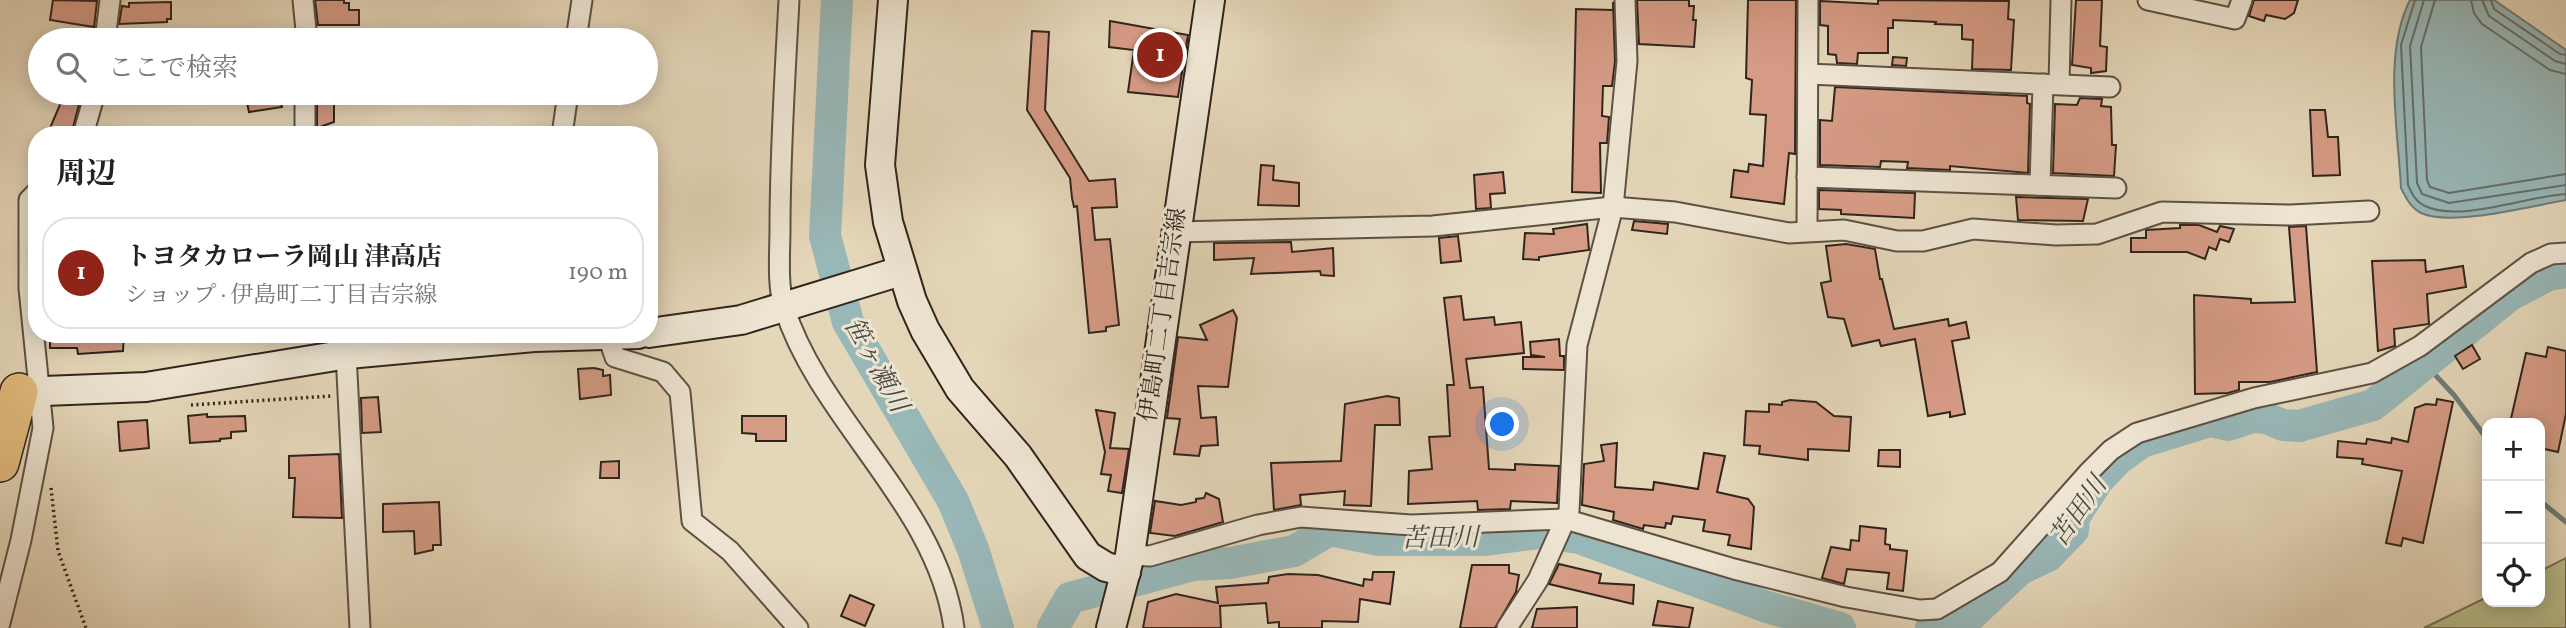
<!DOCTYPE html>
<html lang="ja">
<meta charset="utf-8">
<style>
body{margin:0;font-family:Vollkorn,"Noto Serif JP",serif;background:#f2f2f2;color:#222}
.controls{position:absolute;right:21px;bottom:21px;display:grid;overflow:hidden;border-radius:14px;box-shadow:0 4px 18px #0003}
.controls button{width:63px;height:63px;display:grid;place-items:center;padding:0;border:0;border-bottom:2px solid #e0e0e0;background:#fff;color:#222;font:35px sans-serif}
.you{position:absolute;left:1503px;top:425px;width:24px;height:24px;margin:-18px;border:5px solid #fff;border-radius:50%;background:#1a73e8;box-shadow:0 0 0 10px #1a73e833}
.badge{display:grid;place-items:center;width:46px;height:46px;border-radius:50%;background:#8f2418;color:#fff;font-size:23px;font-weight:700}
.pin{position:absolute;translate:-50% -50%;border:4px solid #fff;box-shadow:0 2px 7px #0006}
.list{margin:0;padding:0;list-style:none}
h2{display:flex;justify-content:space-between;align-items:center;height:91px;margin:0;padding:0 28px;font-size:30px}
h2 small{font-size:23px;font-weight:400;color:#767676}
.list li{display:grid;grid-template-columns:46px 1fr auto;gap:21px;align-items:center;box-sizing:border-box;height:112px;margin:0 14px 14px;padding:0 14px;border:2px solid #e0e0e0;border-radius:28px}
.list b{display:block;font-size:26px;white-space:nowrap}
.list p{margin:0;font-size:23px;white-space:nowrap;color:#767676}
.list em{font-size:23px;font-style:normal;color:#767676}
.icon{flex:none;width:38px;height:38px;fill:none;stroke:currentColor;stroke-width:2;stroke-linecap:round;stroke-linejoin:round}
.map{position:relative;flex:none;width:2566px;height:628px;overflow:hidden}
.search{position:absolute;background:#fff;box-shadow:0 4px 18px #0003;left:28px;top:28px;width:630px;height:77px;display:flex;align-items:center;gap:18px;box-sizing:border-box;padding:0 24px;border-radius:38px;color:#767676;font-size:26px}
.panel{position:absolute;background:#fff;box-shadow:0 4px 18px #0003;left:28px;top:126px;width:630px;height:217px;border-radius:28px}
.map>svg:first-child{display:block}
</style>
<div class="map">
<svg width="2566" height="628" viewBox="0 0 2566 628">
<rect width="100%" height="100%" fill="#e4d6b8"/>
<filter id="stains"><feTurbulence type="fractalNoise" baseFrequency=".00286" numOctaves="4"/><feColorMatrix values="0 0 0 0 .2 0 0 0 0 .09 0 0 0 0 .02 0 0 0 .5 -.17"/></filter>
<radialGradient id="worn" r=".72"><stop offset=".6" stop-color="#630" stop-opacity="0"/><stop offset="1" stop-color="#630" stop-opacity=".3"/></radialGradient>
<path fill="#b9bc8b" stroke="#747054" stroke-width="2" d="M2566,558V628H2424L2487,597V602H2540V571Z"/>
<path fill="#98b7b7" stroke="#6e7d79" stroke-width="2" d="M2410,0H2494L2566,50V200C2531,206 2451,227 2421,213C2411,208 2406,198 2401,188C2398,129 2383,53 2410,0Z"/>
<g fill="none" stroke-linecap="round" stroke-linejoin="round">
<g stroke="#646e6a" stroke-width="2">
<path d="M2415,0L2401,45L2408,185C2412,194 2416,202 2425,206C2459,223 2527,196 2566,194"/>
<path d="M2424,0L2410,46L2417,183L2422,194L2449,203L2566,185"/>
<path d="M2435,0L2421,47L2427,180L2430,187L2449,193L2566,174"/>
<path d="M2471,0L2474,13L2482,24L2550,70L2566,74"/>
<path d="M2482,0L2489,16L2555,61L2566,64"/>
<path d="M2491,0L2494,9L2560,54L2566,55"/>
</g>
<g stroke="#6e7d79" stroke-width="5">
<path d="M2423,362L2454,395L2487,439"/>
<path d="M2540,501L2566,522"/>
</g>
<g stroke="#98b7b7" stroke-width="32">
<path d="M837,0L825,236L848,322L953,501L973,549L998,628"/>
<path d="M1053,628L1070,598L1193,565L1230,563L1294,551L1330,530L1379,540H1484L1540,533L1579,538L1767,607L1840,628"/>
<path d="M1931,628L1971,615L2020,569L2048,556L2073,530L2074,517L2098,480L2118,459L2142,442L2210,421L2228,425L2252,417L2266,418L2283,425L2299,426L2373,405L2510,295L2548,275L2566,272"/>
</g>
</g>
<g fill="#d69b85" stroke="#30251d" stroke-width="2">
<path d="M53,0L97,1L94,27L50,20Z"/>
<path d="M315,0H344V3H349V10H359V25H318Z"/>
<path d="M1637,0H1689V6H1694L1693,20H1696L1694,47L1639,44Z"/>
<path d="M1748,0H1796L1795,154L1789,153L1784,204L1731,197L1734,170L1748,172L1749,164L1763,166L1766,115L1750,114L1752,80L1746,78Z"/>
<path d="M1878,0L2009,1L2008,19L2014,20L2011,70L1972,69L1973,40L1962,39V25L1935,24L1936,22L1893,20V28H1888V53H1858L1857,64L1837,63L1836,55L1828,54V26L1820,25V1L1878,4Z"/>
<path d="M2076,0H2102L2100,46L2107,47L2106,71L2091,73V68L2072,65Z"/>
<path d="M2254,0H2298L2294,13L2285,19L2266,15L2264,21L2249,16Z"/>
<path d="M171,2V19H167V22L119,24L122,6L129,7V3Z"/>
<path d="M1613,2L1615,61L1612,86H1603L1602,116L1609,117L1607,143H1600L1601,193L1572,192L1576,9L1613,10Z"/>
<path d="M1110,21L1188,35L1178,97L1128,92L1134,50L1109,47Z"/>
<path d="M1032,31L1049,32L1045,110L1089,181L1115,179L1117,207L1092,208L1095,240L1110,239L1119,325L1106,327V331L1089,333L1077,206L1074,207L1072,198L1070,178L1027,110Z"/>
<path d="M1893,57L1907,58L1906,66L1892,65Z"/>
<path d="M1835,87L2027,96V103L2030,104L2028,173L1950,166V170L1907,168L1908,162L1881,161L1880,167L1820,165V120L1832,121Z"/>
<path d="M65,93H82L71,135H47Z"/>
<path d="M245,93H278L282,107L249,112Z"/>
<path d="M317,93H334V122L317,128Z"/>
<path d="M2080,98L2102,99L2101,106L2111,107L2112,145H2116L2114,176L2053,173L2055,104L2077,105Z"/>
<path d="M2310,110H2325L2328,137H2338L2340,175L2313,176Z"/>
<path d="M1261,165L1274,166L1273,180L1299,183V206L1258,205Z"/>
<path d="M1503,172L1505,193L1490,194L1491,208L1476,209L1474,175Z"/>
<path d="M1819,190L1915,193L1914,218L1841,214V210L1819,209Z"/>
<path d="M2016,197L2088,199L2083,221L2018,220Z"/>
<path d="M1634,221L1668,224L1667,234L1632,230Z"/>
<path d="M1587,224L1589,250L1539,257V260L1523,259L1525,233L1554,234L1553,229Z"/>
<path d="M2180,225H2199L2217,232L2220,226L2234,229L2229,242L2220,239L2216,250L2209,247L2205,259L2187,252H2131V238H2146V230L2180,228Z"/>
<path d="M2306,226L2317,372L2270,382H2239V390L2228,393L2195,394L2194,295L2251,299V303L2295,302L2289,227Z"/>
<path d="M1458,236L1461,261L1441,263L1439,238Z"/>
<path d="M1291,242L1292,252L1333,248L1334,276L1321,275L1320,271L1251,274L1254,258L1214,260V243Z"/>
<path d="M1846,244L1875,249L1880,279H1882L1894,329L1948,319L1949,326L1966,322L1969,338L1952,341L1965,414L1950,417V412L1928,416L1915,339L1881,346L1879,340L1852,346L1844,319L1828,317L1821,283L1831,281L1826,246Z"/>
<path d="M2425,260L2426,272L2463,266L2466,287L2427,294L2429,324L2394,329L2395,346L2378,351L2372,261Z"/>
<path d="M1461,296L1464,320L1494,317L1495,325L1521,322L1524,353L1466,359L1470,388L1483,387L1489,469L1515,470V464L1559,466L1557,503L1511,501L1510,509L1478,510L1477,501L1408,504L1409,471L1432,469L1429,437L1450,436L1447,385H1454L1444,298Z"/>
<path d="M1233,310L1237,318L1228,387L1198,386L1201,418L1216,417L1218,445L1201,446L1199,456L1174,454L1180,419L1167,418L1178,337L1207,340L1200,325Z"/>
<path d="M50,334H124L123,351L78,354L77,348H50Z"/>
<path d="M1559,339L1560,356H1564V370L1523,369V357H1545L1531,355L1530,342Z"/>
<path d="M2472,345L2480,359L2463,369L2455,356Z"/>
<path d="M2548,347L2566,351V414L2558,452L2540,448V423H2510L2526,353L2546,357Z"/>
<path d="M594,368L603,370V376L610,375L611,395L580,399L578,369Z"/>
<path d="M1387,396L1399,398L1400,425H1375L1371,506L1344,505L1345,491L1300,495L1301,505L1274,510L1271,463L1341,461L1345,404Z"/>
<path d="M378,397L381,432L362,433L361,398Z"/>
<path d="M2437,399L2453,402L2423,543L2403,538L2401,546L2386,543L2402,471L2362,464L2363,459L2337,457L2338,441L2366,444L2367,439L2391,443L2392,438L2408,442L2415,408L2426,404L2436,405Z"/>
<path d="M1790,400L1816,402L1834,416L1851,417L1849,451L1808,449V460L1759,454L1760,446L1744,445L1746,411L1769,412V404L1782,405V402Z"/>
<path d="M1096,410L1115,413L1110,448L1129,449L1122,493L1108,491L1111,475L1101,474L1105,452Z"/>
<path d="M207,414V417L245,416L246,431L231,432V438L220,439V441L190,443L188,416Z"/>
<path d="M742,416H786V441H756V434L742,433Z"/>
<path d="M147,420L149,448L120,451L118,422Z"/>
<path d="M1617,443L1615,487L1653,490L1654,482L1698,489L1704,453L1725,456L1717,492L1748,499L1754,507L1751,549L1728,545L1730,535L1703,531L1705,520L1673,516L1671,524L1666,523L1665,528L1644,525L1643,529L1613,520L1614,512L1582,505L1584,464L1604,461L1601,445Z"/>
<path d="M1879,450H1900V467L1878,466Z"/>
<path d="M339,454L342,518L293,517L295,478H289V456Z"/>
<path d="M619,461V478H600L601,462Z"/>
<path d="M1206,493L1219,499L1223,522L1175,536L1150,533L1155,501L1181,505L1196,502V499L1204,498Z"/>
<path d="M439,502L441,545H433V550L415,554L414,531L383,532V504Z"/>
<path d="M1860,526L1886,529L1885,544L1890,545V549L1907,551L1903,591L1887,589L1889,573L1847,569L1844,584L1822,578L1831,547L1850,550L1851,540L1859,541Z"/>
<path d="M1559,564L1601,574L1599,583L1634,585L1633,604L1549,584Z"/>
<path d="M1472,565H1509V573L1519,575L1516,592L1495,628H1460Z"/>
<path d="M1373,572H1394L1390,604L1360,599L1358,622L1322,621V628H1279V622L1268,623L1266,603L1220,606L1221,628H1143L1148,602L1176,594L1218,603L1216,587L1268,583L1269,577L1288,574L1318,575L1363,586L1364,579L1372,580Z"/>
<path d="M850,595L874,605L865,626L841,616Z"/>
<path d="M1658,601L1693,608L1689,628L1653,625Z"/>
<path d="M1577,607V628H1532L1537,609Z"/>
</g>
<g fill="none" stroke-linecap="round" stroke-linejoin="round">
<g stroke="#5d5144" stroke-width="23">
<g id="street">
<path d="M303,0L307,40"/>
<path d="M789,0C785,76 780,152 780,228C780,252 777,284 784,307C820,421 938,505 954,628"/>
<path d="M2148,0L2235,19L2242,0"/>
<path d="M105,40L110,0"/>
<path d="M576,40L582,0"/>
<path d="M1808,74L2110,87"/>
<path d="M2059,84L2061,0"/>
<path d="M83,135L95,93"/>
<path d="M305,135V93"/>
<path d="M562,135L568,93"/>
<path d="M1807,177L2116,188"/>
<path d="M2040,185L2043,84"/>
<path d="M1807,231L1808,0"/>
<path d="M1176,232L1433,226L1613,207L1675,212L1789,233L1844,230L1897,241H1923L1973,229L2056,235L2097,234L2162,212L2291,215L2369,211"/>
<path d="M345,334L360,628"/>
<path d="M608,337L615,357L663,372L680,392L692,521L730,551L798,628"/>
<path d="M1130,555L1150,556L1258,525L1301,517L1411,525L1565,519L1734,569L1846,597L1920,610L1937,609L2000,572L2088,473L2111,450L2137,433L2254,398L2372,373L2420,346L2531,263L2551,254L2566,253"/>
<path d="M0,623L21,540L43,428L29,288V200L37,192"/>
<path d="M1507,628L1538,580L1569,511L1577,345L1613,207L1627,61L1625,0"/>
</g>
</g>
<g stroke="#30251d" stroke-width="32">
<g id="secondary">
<path d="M893,0L880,165L888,222L912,301L925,330L960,389L1018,456L1088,556L1106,567L1126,572"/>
<path d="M649,333L741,320L901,271"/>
<path d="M19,392L146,387L348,354L534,337L638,334"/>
<path d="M1111,628L1130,555L1210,0"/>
</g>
</g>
<g stroke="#30251d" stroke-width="40">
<path id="highway" d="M0,463L19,392"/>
</g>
<g stroke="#30251d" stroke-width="3.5" stroke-dasharray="2 3.5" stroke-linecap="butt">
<path d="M191,405L331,396"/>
<path d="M51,488L58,551L86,628"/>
</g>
<use href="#street" stroke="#ede4d1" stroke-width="19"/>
<use href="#secondary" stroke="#ede4d1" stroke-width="28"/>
<use href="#highway" stroke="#e2bb7c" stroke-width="37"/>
</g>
<g text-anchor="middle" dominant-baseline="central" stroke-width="6" stroke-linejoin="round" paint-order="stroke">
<g font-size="24" fill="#30251d" stroke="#ede4d1">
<text transform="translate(1164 315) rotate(-82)">伊島町二丁目吉宗線</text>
</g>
<g font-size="26" font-style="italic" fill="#4a4a44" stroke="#ede4d1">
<text transform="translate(875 365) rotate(61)">笹ヶ瀬川</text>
<text transform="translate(2079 512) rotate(-55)">苫田川</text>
<text transform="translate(1440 539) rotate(-1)">苫田川</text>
</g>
</g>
<rect width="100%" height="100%" filter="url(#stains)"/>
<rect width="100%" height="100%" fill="url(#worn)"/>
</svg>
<div class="controls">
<button>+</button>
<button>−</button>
<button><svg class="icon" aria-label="locate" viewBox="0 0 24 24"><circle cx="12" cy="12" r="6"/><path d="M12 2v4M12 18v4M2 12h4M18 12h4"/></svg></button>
</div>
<div class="you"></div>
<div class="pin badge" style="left:1160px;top:55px">1</div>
<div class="search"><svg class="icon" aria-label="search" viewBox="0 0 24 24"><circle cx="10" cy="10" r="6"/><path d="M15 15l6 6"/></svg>ここで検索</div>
<section class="panel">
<h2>周辺<small></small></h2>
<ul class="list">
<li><span class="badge">1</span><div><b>トヨタカローラ岡山 津高店</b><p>ショップ · 伊島町二丁目吉宗線</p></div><em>190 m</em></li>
</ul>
</section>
</div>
